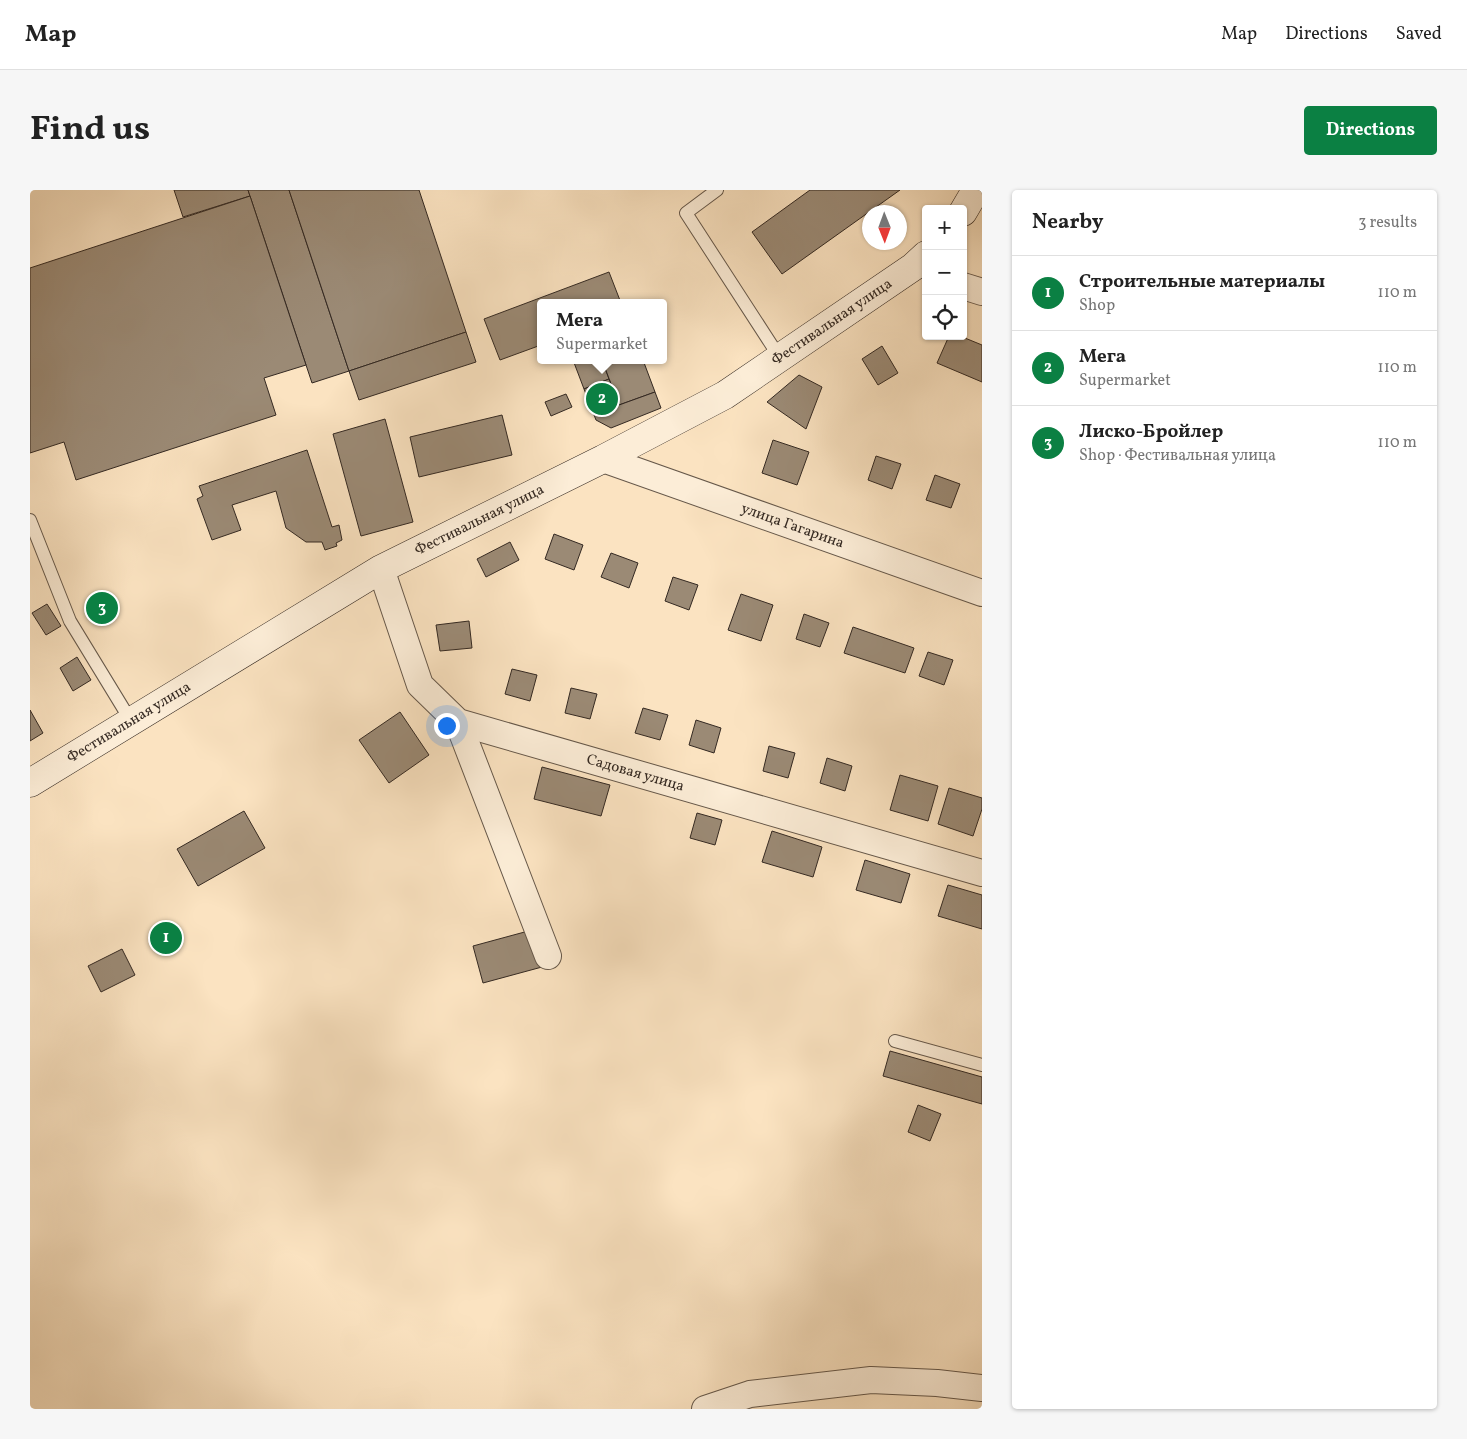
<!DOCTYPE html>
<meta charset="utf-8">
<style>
body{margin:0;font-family:Vollkorn,serif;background:#f6f6f6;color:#222}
.controls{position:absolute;right:15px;top:15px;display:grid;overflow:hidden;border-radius:5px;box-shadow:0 1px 4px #0004}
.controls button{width:45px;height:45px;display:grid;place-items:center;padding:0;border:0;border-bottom:1px solid #e0e0e0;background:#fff;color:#222;font:25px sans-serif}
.compass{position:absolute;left:832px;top:15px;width:45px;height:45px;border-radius:50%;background:#fff;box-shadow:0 1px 4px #0004;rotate:179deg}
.you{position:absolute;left:416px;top:535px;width:18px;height:18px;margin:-12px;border:4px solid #fff;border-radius:50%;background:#1a73e8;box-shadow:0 0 0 8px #1a73e833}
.badge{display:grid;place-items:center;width:32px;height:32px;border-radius:50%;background:#0b8043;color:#fff;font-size:16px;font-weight:700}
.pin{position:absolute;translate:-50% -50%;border:2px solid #fff;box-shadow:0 1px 5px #0006}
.popup{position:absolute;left:507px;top:109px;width:130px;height:65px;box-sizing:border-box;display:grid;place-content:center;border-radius:5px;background:#fff;filter:drop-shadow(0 1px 4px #0005);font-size:16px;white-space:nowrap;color:#767676}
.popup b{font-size:19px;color:#222}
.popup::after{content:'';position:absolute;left:50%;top:100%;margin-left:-10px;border:10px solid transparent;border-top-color:#fff}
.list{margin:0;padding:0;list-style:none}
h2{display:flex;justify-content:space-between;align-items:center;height:65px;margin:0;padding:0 20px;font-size:21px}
h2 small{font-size:16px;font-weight:400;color:#767676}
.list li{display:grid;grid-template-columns:32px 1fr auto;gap:15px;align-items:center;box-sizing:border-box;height:75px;padding:0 20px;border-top:1px solid #e0e0e0}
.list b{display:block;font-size:19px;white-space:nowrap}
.list p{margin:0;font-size:16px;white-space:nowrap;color:#767676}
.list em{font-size:16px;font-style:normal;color:#767676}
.icon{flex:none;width:28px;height:28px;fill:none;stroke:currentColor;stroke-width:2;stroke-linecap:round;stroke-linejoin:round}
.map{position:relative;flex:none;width:952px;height:1219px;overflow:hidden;border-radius:5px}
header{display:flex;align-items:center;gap:30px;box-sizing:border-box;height:70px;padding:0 25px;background:#fff;border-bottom:1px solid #e0e0e0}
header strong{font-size:24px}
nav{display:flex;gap:28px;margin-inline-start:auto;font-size:18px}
.intro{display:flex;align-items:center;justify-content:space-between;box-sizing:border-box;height:120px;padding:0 30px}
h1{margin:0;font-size:35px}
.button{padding:12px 22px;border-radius:5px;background:#0b8043;color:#fff;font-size:18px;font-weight:700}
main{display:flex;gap:30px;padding:0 30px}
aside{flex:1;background:#fff;border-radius:5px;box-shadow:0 1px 4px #0004}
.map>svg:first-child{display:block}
</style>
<header>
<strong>Map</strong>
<nav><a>Map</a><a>Directions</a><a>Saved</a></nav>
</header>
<div class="intro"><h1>Find us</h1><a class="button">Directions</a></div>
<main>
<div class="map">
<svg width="952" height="1219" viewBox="0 0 952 1219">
<rect width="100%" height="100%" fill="#fbe3c1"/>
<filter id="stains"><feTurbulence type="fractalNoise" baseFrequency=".004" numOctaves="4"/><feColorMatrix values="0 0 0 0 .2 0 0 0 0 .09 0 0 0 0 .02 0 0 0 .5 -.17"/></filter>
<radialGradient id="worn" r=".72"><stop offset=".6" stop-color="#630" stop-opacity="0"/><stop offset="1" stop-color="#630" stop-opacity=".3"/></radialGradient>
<g fill="#9b8a75" stroke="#342922">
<path d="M144,0H218L220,6L153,27Z"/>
<path d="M218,0H259L319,181L282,193Z"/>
<path d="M259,0H389L436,142L319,181Z"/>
<path d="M780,0H870L752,84L722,42Z"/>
<path d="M220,6L276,175L234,188L246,225L46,290L34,252L0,263V78Z"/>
<path d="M579,82L591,113H511V155L470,170L454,129Z"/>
<path d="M436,142L446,172L329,210L319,181Z"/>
<path d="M919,146H930L952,155V192L907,173Z"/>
<path d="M852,156L868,183L848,195L832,169Z"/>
<path d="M543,170H572L579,189L554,199Z"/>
<path d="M572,170H613L625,202L589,215Z"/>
<path d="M769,185L792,197L776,239L737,212Z"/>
<path d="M579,189L589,215L625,202L631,218L581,238L566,230L554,199Z"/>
<path d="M536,204L542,217L521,226L515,212Z"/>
<path d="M472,225L482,265L389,287L380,247Z"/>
<path d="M355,229L383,332L331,346L303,244Z"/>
<path d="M743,250L779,262L767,295L732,283Z"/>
<path d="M277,260L302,337L309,335L312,350L306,353L307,356L295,360L292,352H276L256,338L246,301L202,315L211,340L182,350L167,309L173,306L169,296Z"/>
<path d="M846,266L871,274L862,299L838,290Z"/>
<path d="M905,285L930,294L921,318L896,310Z"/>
<path d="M524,344L553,355L544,380L515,369Z"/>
<path d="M480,352L489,370L456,387L447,369Z"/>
<path d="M581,363L608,373L599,398L571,387Z"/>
<path d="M643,387L668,395L659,420L635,411Z"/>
<path d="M711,404L743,415L731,451L698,440Z"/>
<path d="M17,414L31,436L16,445L2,423Z"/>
<path d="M774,424L799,433L790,457L766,449Z"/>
<path d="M439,431L442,458L410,461L406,435Z"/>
<path d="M823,437L884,458L875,483L814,463Z"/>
<path d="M898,462L923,470L914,495L889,486Z"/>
<path d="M47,467L61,490L43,501L30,478Z"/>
<path d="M482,479L507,485L500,511L475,504Z"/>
<path d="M541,498L567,504L560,529L535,523Z"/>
<path d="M613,518L638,525L630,550L605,543Z"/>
<path d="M0,520L13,543L0,551Z"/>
<path d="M370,522L399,565L359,593L329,550Z"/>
<path d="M666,530L691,538L684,563L659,555Z"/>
<path d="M739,556L765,563L758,588L733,581Z"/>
<path d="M797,568L822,576L815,601L790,593Z"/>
<path d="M512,577L580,595L571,626L504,609Z"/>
<path d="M870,585L908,596L898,631L860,620Z"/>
<path d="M919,598L952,608V619L943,646L908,634Z"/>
<path d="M214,621L235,658L168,696L147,659Z"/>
<path d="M667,623L692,630L685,655L660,648Z"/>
<path d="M742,641L792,657L783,687L732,672Z"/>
<path d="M835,670L880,684L871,713L826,700Z"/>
<path d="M918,695L952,705V739L908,726Z"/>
<path d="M502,740L512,777L453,793L443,756Z"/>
<path d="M92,759L105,785L71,802L58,776Z"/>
<path d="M860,861L952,887V914L853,886Z"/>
<path d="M888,915L911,924L900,951L878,942Z"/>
</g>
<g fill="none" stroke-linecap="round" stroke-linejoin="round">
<g stroke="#66584a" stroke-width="14">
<g id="service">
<path d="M687,0L656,23L750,168"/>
<path d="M0,330L40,431L101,531"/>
<path d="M865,851L952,875"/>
</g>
</g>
<g stroke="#66584a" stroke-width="28">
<g id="minor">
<path d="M933,96L952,102"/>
<path id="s1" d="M573,269L952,403"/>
<path id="s2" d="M351,379L390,495L428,532L952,683"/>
<path d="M428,532L518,766"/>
<path d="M675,1219L720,1204L841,1190L907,1193L952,1198"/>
</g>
</g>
<g stroke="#342922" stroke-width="29">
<g id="secondary">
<path d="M933,22L946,0"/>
<path id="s3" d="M0,593L351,379L573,269L695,205L883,77L896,65"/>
</g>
</g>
<use href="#service" stroke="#fcedd7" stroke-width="12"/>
<use href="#minor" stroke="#fcedd7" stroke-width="26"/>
<use href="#secondary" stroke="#fcedd7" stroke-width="28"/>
</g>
<g text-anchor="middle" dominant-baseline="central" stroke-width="4" stroke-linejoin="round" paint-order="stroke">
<g font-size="15" fill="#342922" stroke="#fcedd7">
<text stroke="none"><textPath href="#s3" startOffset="926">Фестивальная улица</textPath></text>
<text stroke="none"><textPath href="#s3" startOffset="521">Фестивальная улица</textPath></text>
<text stroke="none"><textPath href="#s1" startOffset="201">улица Гагарина</textPath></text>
<text stroke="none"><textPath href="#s3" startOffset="116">Фестивальная улица</textPath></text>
<text stroke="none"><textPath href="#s2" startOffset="360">Садовая улица</textPath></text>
</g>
</g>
<rect width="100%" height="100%" filter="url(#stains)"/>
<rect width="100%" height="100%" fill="url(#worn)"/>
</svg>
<div class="controls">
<button>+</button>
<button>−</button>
<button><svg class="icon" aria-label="locate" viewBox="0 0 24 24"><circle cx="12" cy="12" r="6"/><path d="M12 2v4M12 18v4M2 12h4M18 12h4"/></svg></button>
</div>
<svg class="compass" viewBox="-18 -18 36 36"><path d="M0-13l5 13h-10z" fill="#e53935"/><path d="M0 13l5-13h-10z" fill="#767676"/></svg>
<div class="you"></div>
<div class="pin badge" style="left:136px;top:748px">1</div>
<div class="pin badge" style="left:572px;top:209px">2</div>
<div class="popup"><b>Мега</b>Supermarket</div>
<div class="pin badge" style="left:72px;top:418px">3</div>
</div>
<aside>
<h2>Nearby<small>3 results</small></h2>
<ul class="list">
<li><span class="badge">1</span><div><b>Строительные материалы</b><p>Shop</p></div><em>110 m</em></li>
<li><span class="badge">2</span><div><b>Мега</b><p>Supermarket</p></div><em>110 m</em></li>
<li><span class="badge">3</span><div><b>Лиско-Бройлер</b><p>Shop · Фестивальная улица</p></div><em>110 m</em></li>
</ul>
</aside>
</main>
